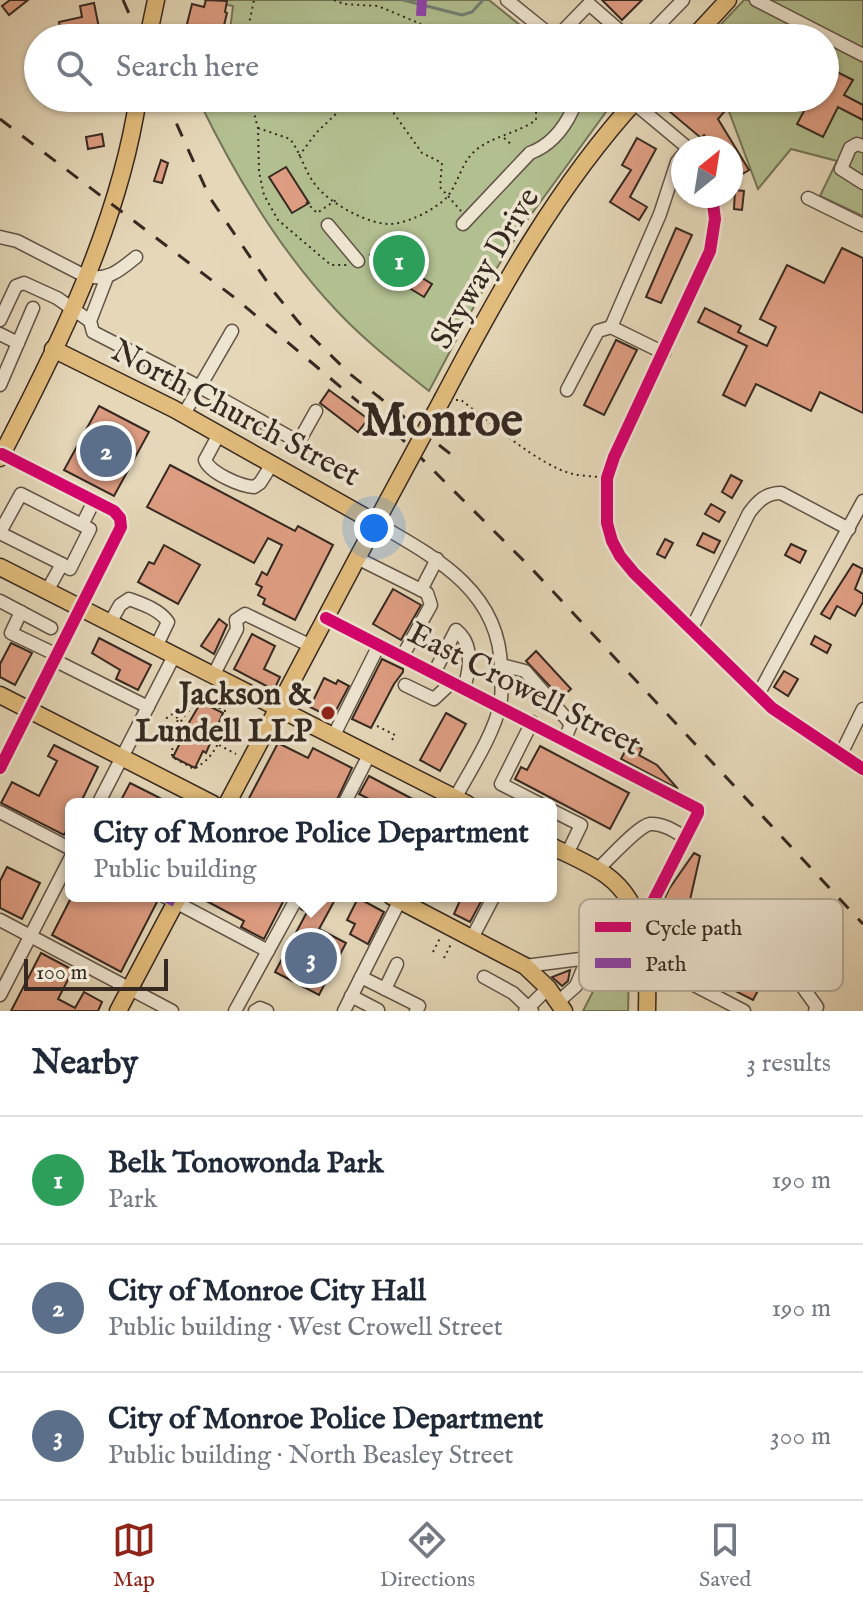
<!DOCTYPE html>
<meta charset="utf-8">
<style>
body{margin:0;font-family:"IM FELL English",serif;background:#f6f6f7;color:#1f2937}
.compass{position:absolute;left:671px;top:136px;width:72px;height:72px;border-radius:50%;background:#fff;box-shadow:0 2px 6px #0004;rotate:30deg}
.scale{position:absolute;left:24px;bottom:20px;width:144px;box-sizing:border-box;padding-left:8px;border:4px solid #362921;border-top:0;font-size:22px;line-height:28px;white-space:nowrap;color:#362921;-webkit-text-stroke:6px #eee5d1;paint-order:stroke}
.you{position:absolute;left:374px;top:528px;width:28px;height:28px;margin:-20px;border:6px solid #fff;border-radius:50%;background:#1a73e8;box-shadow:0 0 0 12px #1a73e833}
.badge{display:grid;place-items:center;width:52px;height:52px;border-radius:50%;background:#8f2418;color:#fff;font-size:26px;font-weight:700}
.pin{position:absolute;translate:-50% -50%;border:4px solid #fff;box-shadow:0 2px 8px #0006}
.popup{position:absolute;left:65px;top:798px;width:492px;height:104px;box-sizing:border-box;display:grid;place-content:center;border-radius:12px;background:#fff;filter:drop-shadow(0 2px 6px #0005);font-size:26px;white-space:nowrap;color:#747a83}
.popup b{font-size:30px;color:#1f2937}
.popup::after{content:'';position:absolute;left:50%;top:100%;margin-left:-16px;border:16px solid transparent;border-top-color:#fff}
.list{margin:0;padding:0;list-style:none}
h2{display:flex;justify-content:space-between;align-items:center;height:104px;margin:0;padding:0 32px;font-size:34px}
h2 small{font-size:26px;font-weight:400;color:#747a83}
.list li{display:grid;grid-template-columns:52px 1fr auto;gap:24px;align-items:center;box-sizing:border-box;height:128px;padding:0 32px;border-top:2px solid #e0e1e3}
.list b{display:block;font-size:30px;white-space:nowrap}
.list p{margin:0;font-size:26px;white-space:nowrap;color:#747a83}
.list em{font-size:26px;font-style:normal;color:#747a83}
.icon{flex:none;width:44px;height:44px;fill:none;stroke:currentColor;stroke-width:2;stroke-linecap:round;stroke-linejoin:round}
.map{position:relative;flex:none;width:863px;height:1011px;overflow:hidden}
.search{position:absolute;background:#fff;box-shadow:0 2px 6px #0004;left:24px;right:24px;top:24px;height:88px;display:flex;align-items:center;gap:20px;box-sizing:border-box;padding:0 28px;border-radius:44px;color:#747a83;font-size:30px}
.sheet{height:488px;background:#fff}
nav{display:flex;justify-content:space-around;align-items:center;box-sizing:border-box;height:112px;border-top:2px solid #e0e1e3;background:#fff;font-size:22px;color:#747a83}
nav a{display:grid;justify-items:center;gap:4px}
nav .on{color:#8f2418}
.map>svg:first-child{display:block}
</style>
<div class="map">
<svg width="863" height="1011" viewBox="0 0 863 1011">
<rect width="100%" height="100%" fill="#e5d7b8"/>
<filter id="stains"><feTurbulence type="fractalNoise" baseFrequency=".0025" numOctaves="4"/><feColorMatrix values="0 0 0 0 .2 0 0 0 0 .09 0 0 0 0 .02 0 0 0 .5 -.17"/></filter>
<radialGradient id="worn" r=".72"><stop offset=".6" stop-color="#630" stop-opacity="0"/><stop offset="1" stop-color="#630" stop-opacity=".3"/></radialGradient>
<g fill="#b2bf90" stroke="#747458" stroke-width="2">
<path d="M204,0H489L536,38H229L233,6Z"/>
<path d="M744,0H863V216L820,196L837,161L791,149L758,189L724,98H825V38H708Z"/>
<path d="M203,98H609L611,105L525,223L480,295L429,391C398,366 365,341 337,311C280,251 236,177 200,103Z"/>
<path d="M621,966L629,970L628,1011H583L605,968Z"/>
</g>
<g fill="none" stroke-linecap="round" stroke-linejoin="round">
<path stroke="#708073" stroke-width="3" d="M403,0L462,15L472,12L483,0"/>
</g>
<g fill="#de9d82" stroke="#362921" stroke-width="2">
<path d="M10,0H28L9,15L2,6Z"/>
<path d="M206,0L227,1L225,12L227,13L221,38L185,32L192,4L204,7Z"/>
<path d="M602,0H642L622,20Z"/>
<path d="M94,3L101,38H62L59,22L82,17L80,6Z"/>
<path d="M827,67L853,80L844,95L863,105V120L838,107L823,137L797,124L811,98H825Z"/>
<path d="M670,98H685L698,109L707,98L724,112L718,119L749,170L731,181V148H712L704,135L701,138L663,106Z"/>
<path d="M102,134L104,146L88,149L86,137Z"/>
<path d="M637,138L656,149L630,197L647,207L639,220L610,202L631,170L622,165Z"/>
<path d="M161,160L168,163L162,183L154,181Z"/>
<path d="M286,167L309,203L292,213L269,177Z"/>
<path d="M735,190L744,191L742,210L734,209Z"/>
<path d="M676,228L692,235L661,303L646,297Z"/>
<path d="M842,248L863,258V413L820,392L811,411L756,384L745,406L723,395L747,346L698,322L705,308L741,326L738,332L767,346L776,327L760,319L787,265L824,283Z"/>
<path d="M401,265L432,284L424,297L393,278Z"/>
<path d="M616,340L637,350L604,415L584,405Z"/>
<path d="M329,390L368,419L358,432L320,403Z"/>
<path d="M99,406L149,432L114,496L64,470Z"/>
<path d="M170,465L295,531L298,526L333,545L295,620L263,604L265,599L258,595L262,587L256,584L262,572L267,575L282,545L268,538L254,563L147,507Z"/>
<path d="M731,475L742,481L732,498L722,492Z"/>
<path d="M711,504L725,512L719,522L705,514Z"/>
<path d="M703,533L720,541L714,553L697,545Z"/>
<path d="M665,539L673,543L665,558L657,554Z"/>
<path d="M791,544L806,551L800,563L785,555Z"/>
<path d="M164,545L200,565L178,604L138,582L149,562L154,564Z"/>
<path d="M853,564L863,569L855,589L863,594V602L855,616L837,606L830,619L821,614Z"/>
<path d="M393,589L421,605L401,640L373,624Z"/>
<path d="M219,619L227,625L214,654L201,646Z"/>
<path d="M252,634L275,646L264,669L280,677L274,690L234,669Z"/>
<path d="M815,636L831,645L827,653L811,644Z"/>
<path d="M99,638L151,665L138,690L116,679L120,670L92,653Z"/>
<path d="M11,643L32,653L15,685L0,677V664Z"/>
<path d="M536,651L571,689L561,698L526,661Z"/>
<path d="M382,659L403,669V672L394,684L371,728L352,719Z"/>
<path d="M784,671L798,679L788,696L774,687Z"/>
<path d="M324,678L336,684L338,680L349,686L332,718L310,707Z"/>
<path d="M201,702L223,713L206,753L203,751L195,768L173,757L182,739L180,738Z"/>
<path d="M446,713L466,724L440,771L420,760Z"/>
<path d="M630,742L642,749L639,755L657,765L678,789L621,759Z"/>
<path d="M278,743L308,758L313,748L352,768L335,804H246Z"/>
<path d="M54,745L98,767L80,804H71V821L64,835L1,803L12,782L39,796L57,761L48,756Z"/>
<path d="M540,746L629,793L610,829L515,779L521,767L527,770Z"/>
<path d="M369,776L422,804H379L359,794Z"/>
<path d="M130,783L152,794L171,804H119Z"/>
<path d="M694,853L700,856L690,900L731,922L712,956L731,965L729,970L748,979L751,974L763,981L753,1000L694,970L692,974L661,958L678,928L656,916L669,889Z"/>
<path d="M7,867L40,883L22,919L0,908V881Z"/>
<path d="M72,896L155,897L157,902L121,972L52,935Z"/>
<path d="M197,896H286L264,939L241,927L244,921Z"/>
<path d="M307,896H337L319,929L346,943L319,995L275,972L307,912L301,909Z"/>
<path d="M462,896H484L470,922L454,914Z"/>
<path d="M358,898L384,912L368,944L350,934L355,924L347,920Z"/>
<path d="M771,906L808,930L796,949L759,925Z"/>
<path d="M599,910L606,914L602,921L605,923L600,934L589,928Z"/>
<path d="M41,953L73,970L58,999L75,1008L84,992L102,1002L98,1011H11Z"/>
<path d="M570,970L568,981L562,986L552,977Z"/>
</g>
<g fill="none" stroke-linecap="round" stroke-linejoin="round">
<g stroke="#625447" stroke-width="15">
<g id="minor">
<path d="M507,0L554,38"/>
<path d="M756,0L863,55"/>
<path d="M556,38L589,4L628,38"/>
<path d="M646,38L683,0"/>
<path d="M628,98L688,148"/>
<path d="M863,146L857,144L850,148L841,169L863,183"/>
<path d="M712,196L715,219L710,251L614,457L607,478V523L612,541L620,556L634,573L772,708L863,769"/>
<path d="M808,198L863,225"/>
<path d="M463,224L530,153C549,146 563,130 572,111L569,98"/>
<path d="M328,225L358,261"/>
<path d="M0,237L17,241L85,276C108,281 119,271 136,257"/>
<path d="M107,277L90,321L93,332L200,387L295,440L302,436L316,411"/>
<path d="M0,320L16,286L24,283L57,298L90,321"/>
<path d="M0,334L18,343"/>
<path d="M664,353L611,327L660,214L677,162L683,155"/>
<path d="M0,385L33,308"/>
<path d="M567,390L598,331L611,327"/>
<path d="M184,414L232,331"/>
<path d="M219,434L205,460C210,473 240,486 254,487L260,483L272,464"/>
<path d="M376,523C435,557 500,591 501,668C501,680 503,693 500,705C493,737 467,775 452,804"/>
<path d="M0,532L21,494L82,525L94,501"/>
<path d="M0,533L62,564L47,591"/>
<path d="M357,558L427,593L431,605L402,657"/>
<path d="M62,564L70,569L90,529L82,525"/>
<path d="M421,590L437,559"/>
<path d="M0,601L51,628"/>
<path d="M21,612L11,633L57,655"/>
<path d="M326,618L698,809V813L641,925"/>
<path d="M110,623L120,605L129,599C143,604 160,610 168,622L156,647"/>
<path d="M692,628L749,513C758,501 766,493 781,493L849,529"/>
<path d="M54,660L148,707"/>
<path d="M501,665L525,671L571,724L565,739"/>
<path d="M434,673L456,630C474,644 470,669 464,688"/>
<path d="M213,676L237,629L236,620L245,614L311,646"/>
<path d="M405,685L434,699L452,682"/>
<path d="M759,693L863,501"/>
<path d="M532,722L501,784L540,804"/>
<path d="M333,737L379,645"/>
<path d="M841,754L863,709"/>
<path d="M0,768L121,527L120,518L114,511L2,454"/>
<path d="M98,804L174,656"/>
<path d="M344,804L369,755"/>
<path d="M551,810L581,825L567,854"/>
<path d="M0,812L71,849"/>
<path d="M597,870C608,860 638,826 650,824C663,823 676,832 686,838"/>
<path d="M164,896L268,951"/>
<path d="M0,920L172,1011"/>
<path d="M472,938L494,896"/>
<path d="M763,946L781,957L817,1007L815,1011"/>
<path d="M525,966L628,953L646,960L744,1011"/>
<path d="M361,977L419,1006L416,1011"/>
<path d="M484,977L513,993L532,1011"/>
<path d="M385,989L397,964"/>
<path d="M0,995L71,857"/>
<path d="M351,996L378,1010"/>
<path d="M558,1002L576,986L587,959"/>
<path d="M235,1011L298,896"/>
<path d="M255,1011L260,1008L267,1011"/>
<path d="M344,1011L402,896"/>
<path d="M525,1011L548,988"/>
</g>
</g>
<g stroke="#362921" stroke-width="19">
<g id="major">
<path d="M148,38L156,0"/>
<path d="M693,38L728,0"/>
<path d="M53,349L174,409L376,523"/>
<path d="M443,398C498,293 557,186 638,98"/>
<path d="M0,458C59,345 119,224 138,98"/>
<path d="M0,567L467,804"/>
<path d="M0,695L213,804"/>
<path d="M227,804L388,500"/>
<path d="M551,846C569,855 589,863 606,875C649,906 648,963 647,1011"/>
<path d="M391,896L525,966L548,988L564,1011"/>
<path d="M118,1011L179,896"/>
</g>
</g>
<g stroke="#362921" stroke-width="2" stroke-dasharray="2 4" stroke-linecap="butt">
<path d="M334,0L344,4L378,6L421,24"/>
<path d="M491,27L496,38"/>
<path d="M246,38L254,0"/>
<path d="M250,98L258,128L259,172L264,195L278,220L331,265H349"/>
<path d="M383,98L422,153L442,163L440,187L461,211"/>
<path d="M258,128L290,139C301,153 304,171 317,187C332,204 364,222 387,224C405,225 435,210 447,197C459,183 461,162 476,150C493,136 518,133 536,120V112L530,98"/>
<path d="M504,138L513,146"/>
<path d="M299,156L316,133L339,111L372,98"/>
<path d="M306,202L317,213L339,198"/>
<path d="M369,255L384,253L407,256"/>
<path d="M456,400H461C489,421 539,466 573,474C581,476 590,476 598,477"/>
<path d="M203,699L225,711C223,736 217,756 194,769L172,757C172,732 182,713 203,699Z"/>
<path d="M215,703L218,697"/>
<circle cx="172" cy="720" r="5.5"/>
<path d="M377,726L395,735L391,742"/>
<path d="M219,745L236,754"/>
<path d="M433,952L440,938"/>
<path d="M444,958L451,944"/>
</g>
<use href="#minor" stroke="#eee5d1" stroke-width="12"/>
<use href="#major" stroke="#e2bc7c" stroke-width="16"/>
<g stroke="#362921" stroke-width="3" stroke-dasharray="14 14" stroke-linecap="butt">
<path d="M123,0L140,38"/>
<path d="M165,98L210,198L274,292L305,330L350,374L409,421L378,396"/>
<path d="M0,119L235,298L400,437L531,568L863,924"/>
<path d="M439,445L453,456"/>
</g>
<g stroke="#362921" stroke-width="19" stroke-linecap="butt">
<path id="major-bridge" d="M388,500L443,398"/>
</g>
<use href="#major-bridge" stroke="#e2bc7c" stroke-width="16"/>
<g stroke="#8e44ad" stroke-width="10" stroke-dasharray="20 10" stroke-linecap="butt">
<path d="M421,16L422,0"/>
<path d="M164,896L175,902"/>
</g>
<g stroke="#eee5d1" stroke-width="17">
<g id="cycleway">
<path d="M712,196L715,219L710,251L614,457L607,478V523L612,541L620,556L634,573L772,708L863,769"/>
<path d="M326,618L698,809V813L641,925"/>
<path d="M0,768L121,527L120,518L114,511L2,454"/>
</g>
</g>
<use href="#cycleway" stroke="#d6006c" stroke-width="12"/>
</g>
<circle fill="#8f2418" stroke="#eee5d1" stroke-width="3" cx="328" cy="713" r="8"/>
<g text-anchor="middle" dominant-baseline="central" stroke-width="7" stroke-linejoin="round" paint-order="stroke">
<g font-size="32" fill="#362921" stroke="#eee5d1">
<text transform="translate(486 269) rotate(-59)">Skyway Drive</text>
<text transform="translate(235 414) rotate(28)">North Church Street</text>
<text transform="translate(524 690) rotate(27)">East Crowell Street</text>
</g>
<g font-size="32" font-weight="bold" fill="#362921" stroke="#eee5d1" text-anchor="end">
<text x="312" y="695">Jackson &amp;<tspan x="312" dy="37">Lundell LLP</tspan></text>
</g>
<g font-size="48" font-weight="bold" fill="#362921" stroke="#eee5d1">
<text x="442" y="422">Monroe</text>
</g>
</g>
<rect x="579" y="899" width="264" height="92" rx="12" fill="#eee5d1" stroke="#b7ad9c" stroke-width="2"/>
<rect x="595" y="922" width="36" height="10" fill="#d6006c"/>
<rect x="595" y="958" width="36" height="10" fill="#8e44ad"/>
<g font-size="22" fill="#362921">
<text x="645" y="935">Cycle path</text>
<text x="645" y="971">Path</text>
</g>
<rect width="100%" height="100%" filter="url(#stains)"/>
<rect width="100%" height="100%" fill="url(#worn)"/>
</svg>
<svg class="compass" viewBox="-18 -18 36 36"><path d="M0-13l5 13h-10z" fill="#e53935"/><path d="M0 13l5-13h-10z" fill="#747a83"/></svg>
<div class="scale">100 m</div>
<div class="you"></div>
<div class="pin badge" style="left:399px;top:261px;background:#2e9e5b">1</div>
<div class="pin badge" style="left:106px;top:451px;background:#5c6f8a">2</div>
<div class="pin badge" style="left:311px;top:958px;background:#5c6f8a">3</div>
<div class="popup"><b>City of Monroe Police Department</b>Public building</div>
<div class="search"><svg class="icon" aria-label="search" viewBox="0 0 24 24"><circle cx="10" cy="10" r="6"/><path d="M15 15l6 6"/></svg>Search here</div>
</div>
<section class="sheet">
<h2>Nearby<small>3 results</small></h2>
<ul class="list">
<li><span class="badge" style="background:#2e9e5b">1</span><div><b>Belk Tonowonda Park</b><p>Park</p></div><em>190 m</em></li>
<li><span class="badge" style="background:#5c6f8a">2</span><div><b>City of Monroe City Hall</b><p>Public building · West Crowell Street</p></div><em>190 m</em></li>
<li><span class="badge" style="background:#5c6f8a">3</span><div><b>City of Monroe Police Department</b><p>Public building · North Beasley Street</p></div><em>300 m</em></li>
</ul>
</section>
<nav>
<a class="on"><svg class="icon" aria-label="map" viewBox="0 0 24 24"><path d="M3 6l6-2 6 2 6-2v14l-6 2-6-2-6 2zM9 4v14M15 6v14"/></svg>Map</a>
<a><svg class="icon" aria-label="directions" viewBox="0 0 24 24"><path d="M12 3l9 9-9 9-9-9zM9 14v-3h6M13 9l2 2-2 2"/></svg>Directions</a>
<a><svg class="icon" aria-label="saved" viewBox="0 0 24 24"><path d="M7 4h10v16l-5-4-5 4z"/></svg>Saved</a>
</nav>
